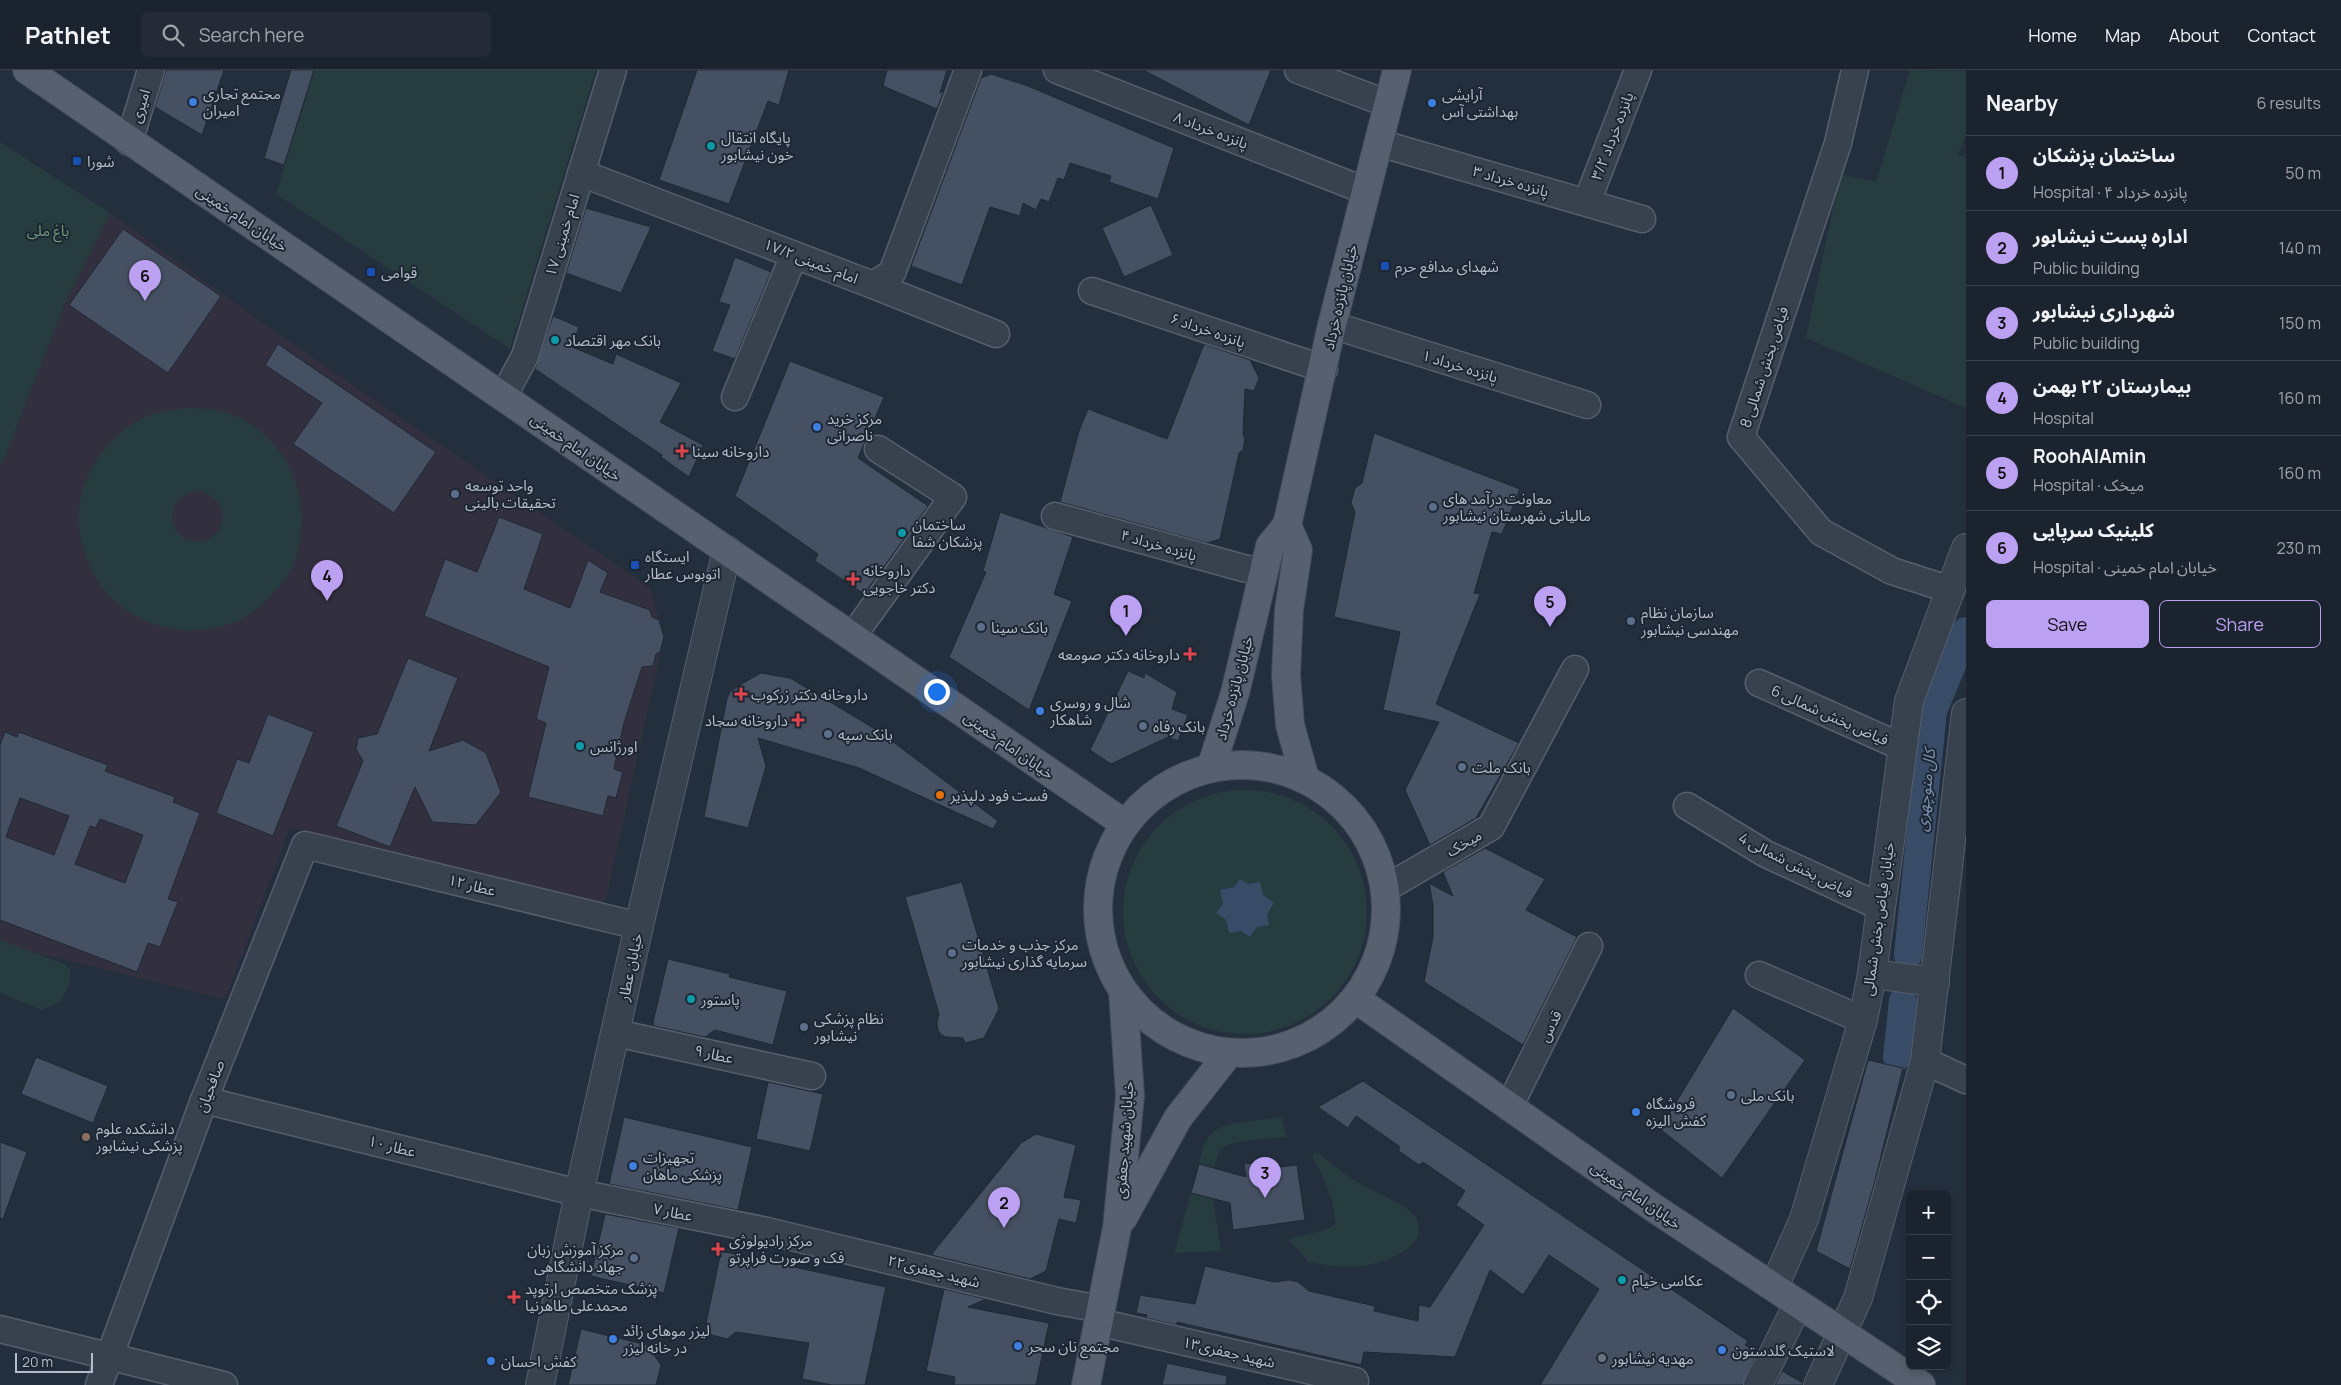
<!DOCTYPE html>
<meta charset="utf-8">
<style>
body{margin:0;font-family:Manrope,"Noto Sans Arabic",sans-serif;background:#242b36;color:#f1f3f6}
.controls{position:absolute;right:15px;bottom:15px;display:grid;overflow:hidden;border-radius:8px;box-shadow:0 2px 8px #0003}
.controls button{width:45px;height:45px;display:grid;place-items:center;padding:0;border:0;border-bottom:1px solid #39404a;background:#1b232e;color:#f1f3f6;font:25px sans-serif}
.scale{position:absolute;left:15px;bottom:12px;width:78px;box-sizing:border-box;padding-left:5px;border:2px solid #b4bcc9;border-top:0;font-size:14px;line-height:18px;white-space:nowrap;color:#b4bcc9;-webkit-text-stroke:4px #1d2633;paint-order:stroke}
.you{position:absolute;left:936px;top:621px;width:18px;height:18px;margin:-12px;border:4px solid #fff;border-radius:50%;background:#1a73e8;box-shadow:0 0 0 8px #1a73e833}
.badge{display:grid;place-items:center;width:32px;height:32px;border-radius:50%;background:#bca0f2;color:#111;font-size:16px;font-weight:700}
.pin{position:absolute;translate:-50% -41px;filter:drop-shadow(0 1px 2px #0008)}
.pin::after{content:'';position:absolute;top:26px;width:18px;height:15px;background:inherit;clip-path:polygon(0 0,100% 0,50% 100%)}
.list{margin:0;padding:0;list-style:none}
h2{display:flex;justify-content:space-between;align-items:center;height:65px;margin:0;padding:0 20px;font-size:21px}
h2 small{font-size:16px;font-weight:400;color:#a0a4aa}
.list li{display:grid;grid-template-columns:32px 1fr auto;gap:15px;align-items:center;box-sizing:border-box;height:75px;padding:0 20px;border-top:1px solid #39404a}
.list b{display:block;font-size:19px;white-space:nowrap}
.list p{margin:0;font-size:16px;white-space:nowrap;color:#a0a4aa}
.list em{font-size:16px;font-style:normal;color:#a0a4aa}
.actions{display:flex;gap:10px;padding:15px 20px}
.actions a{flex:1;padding:11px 0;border:1px solid #bca0f2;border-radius:8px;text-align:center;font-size:18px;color:#bca0f2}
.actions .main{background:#bca0f2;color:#111}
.icon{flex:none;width:28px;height:28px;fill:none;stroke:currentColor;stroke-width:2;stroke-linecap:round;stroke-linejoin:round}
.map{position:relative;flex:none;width:1966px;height:1315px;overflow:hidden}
header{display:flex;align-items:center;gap:30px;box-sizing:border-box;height:70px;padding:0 25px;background:#1b232e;border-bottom:1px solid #39404a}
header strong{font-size:24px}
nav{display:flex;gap:28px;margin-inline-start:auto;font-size:18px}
.search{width:350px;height:45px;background:#242b36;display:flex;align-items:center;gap:12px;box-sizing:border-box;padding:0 18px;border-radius:8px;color:#a0a4aa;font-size:19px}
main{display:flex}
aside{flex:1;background:#1b232e}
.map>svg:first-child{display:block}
</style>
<header>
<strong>Pathlet</strong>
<div class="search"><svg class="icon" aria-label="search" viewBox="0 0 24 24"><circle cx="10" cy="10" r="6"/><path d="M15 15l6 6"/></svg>Search here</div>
<nav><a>Home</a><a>Map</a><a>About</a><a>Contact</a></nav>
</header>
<main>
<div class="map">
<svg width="1966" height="1315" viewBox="0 0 1966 1315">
<rect width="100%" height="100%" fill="#242f3e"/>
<path fill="#32303f" d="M110,143L271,259L650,518L664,567L605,833L290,758L225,929L0,874V399L64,235Z"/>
<g fill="#263c3f" fill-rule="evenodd">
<path d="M314,0H596L510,279L276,124Z"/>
<path d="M1910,0L1966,1V64L1958,85L1966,88V338L1806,268L1840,104L1876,112Z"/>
<path d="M0,72L110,143L64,235L0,399Z"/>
<path d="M186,338C197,339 209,338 220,341C271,353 306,406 301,457C300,475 296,496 284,510C270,528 254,545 232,553C193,568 148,560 116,532C112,528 106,524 103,519C90,500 81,479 79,456C74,410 109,359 153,344C163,341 175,340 186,338ZM198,421C215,424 229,440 220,458C217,464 212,468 206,470C170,482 156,425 198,421Z"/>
<circle cx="1245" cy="842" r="122"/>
<path d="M0,870L64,894L70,900V912L61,931L42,940L0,923Z"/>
<path d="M1281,1047L1287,1067C1272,1069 1231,1068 1221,1080C1217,1084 1216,1093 1214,1098L1199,1094C1201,1084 1203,1074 1210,1065C1221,1050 1263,1051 1281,1047Z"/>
<path d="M1314,1083H1319C1331,1094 1345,1105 1359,1113C1371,1120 1403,1133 1412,1143C1438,1174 1385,1194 1361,1196C1343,1198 1325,1195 1308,1192L1298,1179L1288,1171C1300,1161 1318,1167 1336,1154C1333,1129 1326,1109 1312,1087Z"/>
<path d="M1191,1123L1213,1128L1221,1181L1174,1183Z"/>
</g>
<path fill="#394c67" d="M1240,809L1248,814L1260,812L1263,825L1274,833L1267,844L1269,855L1257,857L1250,867L1241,861L1229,863L1226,850L1216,843L1223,834L1220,820L1234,817Z"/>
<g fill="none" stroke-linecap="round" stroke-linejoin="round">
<g stroke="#394c67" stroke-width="28">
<path d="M1908,885L1933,641L1966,561"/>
<path d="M1897,987L1903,931"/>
</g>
</g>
<g fill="#455162" stroke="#1f2835" fill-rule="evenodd">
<path d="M166,0H224L202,65L155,37Z"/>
<path d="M291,0H314L284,95L264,88Z"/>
<path d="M697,0H789L779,35L768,31L729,134L659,110Z"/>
<path d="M887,0H947L940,23L944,21L937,39L883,16Z"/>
<path d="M1143,0H1271L1249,55Z"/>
<path d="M991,4L1028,16L1174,78L1158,129L1109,112L1111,106L1070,93L1064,110L1058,108L1049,132L1041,129L1036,140L1023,133L1020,146L990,137L962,215L911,196L981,8Z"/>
<path d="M1151,135L1173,185L1124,207L1102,158Z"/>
<path d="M586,138L651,157L621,223L566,203Z"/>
<path d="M123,159L221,226L168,303L69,235Z"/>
<path d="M735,187L771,202L735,289L712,281L730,235L719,232Z"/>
<path d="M553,246L579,257L572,277L613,294L616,284L681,313L660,352L703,375L689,407L661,387L662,385L535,299Z"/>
<path d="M278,274L436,382L394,443L293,374L322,333L265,295Z"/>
<path d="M1204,274L1250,290L1259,308L1254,321L1245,319L1243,364L1245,369L1243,380L1239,383L1220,469L1207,473L1060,432L1079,361L1088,339L1167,369Z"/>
<path d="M790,291L884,327L858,388L928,436L864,524L815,491L818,484L735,426Z"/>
<path d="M1374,363L1520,419L1502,464L1492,462L1474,523L1480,524L1436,634L1519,673L1476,748L1430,775L1405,720L1439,652L1383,640L1400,562L1334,547L1355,442L1351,433L1355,418L1362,413Z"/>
<path d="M1000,442L1073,467L1054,524L1072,531L1029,640L949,587L986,502L983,501Z"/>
<path d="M499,447L543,464L524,519L570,538L588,490L608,503L600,522L650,540L652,547L659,550L664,567L660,582L656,584L653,596L642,597L624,653L614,699L623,702L616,728L608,726L603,746L528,727L546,653L536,649L549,597L424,546L445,489L477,502Z"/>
<path d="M408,588L458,608L429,681L463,670L486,683L501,722L476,755L432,752L415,717L390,777L336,756L363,691L356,679L358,668L377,664Z"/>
<path d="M1128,601L1144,608L1145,603L1177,622L1172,639L1188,645L1178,671L1168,667L1111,694L1090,680Z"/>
<path d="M761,603L790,608L880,662L998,751L993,759L859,698L758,668L766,696L748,758L704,747L727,628L730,622L738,616Z"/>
<path d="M268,644L314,662L273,766L216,743L237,689L249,693Z"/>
<path d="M5,662L17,667L19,662L108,695L105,701L175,727L173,732L200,743L168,829L178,832L160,877L148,873L137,902L0,850V675ZM20,728L69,746L54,785L6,767ZM100,749L143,765L125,813L75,794L90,756L96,758Z"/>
<path d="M1485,778L1545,809L1526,840L1577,867L1523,975L1424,912L1433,867V835L1429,813L1453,826L1443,802Z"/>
<path d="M962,812L999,939L984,968L965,973L963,968L946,967L941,965L938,960L937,953L939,944L905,827Z"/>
<path d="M668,889L730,904L729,907L787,921L773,975L715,960L705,967L654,956L653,952Z"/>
<path d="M1733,938L1805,990L1722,1108L1660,1059Z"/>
<path d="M36,987L108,1016L93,1053L21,1024Z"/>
<path d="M1868,990L1903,998L1874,1114L1850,1199L1816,1181Z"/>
<path d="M1363,1011L1748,1271L1745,1275L1757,1282L1743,1315H1540L1599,1219L1549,1185L1523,1225L1490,1200L1455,1287L1364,1282L1361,1295L1177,1252V1255L1146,1248L1147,1245L1136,1243L1140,1225L1195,1234L1205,1196L1274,1212L1290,1210L1298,1212L1309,1221L1375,1236L1374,1241L1418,1251L1419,1235L1430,1237L1484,1155L1456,1135L1465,1121L1423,1092L1419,1095L1399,1081V1076L1356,1046L1348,1058L1318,1037Z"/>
<path d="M768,1012L823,1024L810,1081L756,1069Z"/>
<path d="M624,1047L752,1077L738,1140L609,1114Z"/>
<path d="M1036,1064L1076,1075L1064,1127L1081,1130L1076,1153L1059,1149L1046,1201L1030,1209L931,1185L1021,1073Z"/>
<path d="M0,1072L27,1082L3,1149L0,1148Z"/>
<path d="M1271,1091L1272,1098L1297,1095L1305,1150L1233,1160L1230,1133L1191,1123L1199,1094L1246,1107L1244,1094Z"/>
<path d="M605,1144L679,1158L664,1223L591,1206Z"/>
<path d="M721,1181L886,1217L865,1315H832L802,1309L809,1273L736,1262L727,1269L704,1263Z"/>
<path d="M944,1219L986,1229L968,1237L1049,1253L1036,1315H954L955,1307L926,1301Z"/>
<path d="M581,1259L647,1275L661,1295L656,1315H568Z"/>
<path d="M1167,1293L1227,1306L1226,1315H1162Z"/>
<path d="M1782,1301L1803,1313V1315H1775Z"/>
</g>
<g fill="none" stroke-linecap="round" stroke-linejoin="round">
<g stroke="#565f6c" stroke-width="29">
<g id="minor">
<path d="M1057,0L1366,121"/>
<path d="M1298,0L1388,34"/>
<path d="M1855,0L1838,73L1741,367L1821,462L1892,501L1951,520"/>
<path d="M129,72L151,0"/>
<path d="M1379,73L1642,149"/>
<path d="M581,103L873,215L892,203L968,0"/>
<path d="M1587,132L1638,0"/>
<path d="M873,215L996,264"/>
<path d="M1092,221L1324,299"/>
<path d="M1332,255L1587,335"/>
<path d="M503,327L525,286L613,0"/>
<path d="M735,327L794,185"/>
<path d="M1055,446L1243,498L1263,502"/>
<path d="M852,567L953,427L878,379"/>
<path d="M1759,613L1902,677"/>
<path d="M1687,736L1766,784L1881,837"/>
<path d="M1386,818L1491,757L1575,599"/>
<path d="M1759,905L1863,950"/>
<path d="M616,963L812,1006"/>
<path d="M1925,991L1966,1010"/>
<path d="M204,1030L579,1123L767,1161L1057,1231L1101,1239"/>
<path d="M1509,1037L1589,876"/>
<path d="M1098,1252L1355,1311L1354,1315"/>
<path d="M0,1259L224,1315"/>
<path d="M99,1315L204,1030L305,775L639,856"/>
</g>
</g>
<g stroke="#565f6c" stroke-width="30">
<g id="tertiary">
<path d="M1872,904L1935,912"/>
<path d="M1774,1217L1804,1149L1863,950L1872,904L1909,631L1966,478"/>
<path d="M540,1315L579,1123L639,856L727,480"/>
<path d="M1758,1315L1798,1234"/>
<path d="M1818,1315L1858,1228L1925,991L1966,643"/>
</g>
</g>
<g stroke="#414a57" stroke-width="30">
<g id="primary">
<path d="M27,0L1125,754"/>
<path d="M1287,455L1298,480L1289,540L1286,605L1290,655L1304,705"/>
<circle cx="1242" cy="839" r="144"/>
<path d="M1211,698L1235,623L1270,476L1287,455L1332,255L1397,0"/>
<path d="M1356,929L1654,1138L1921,1315"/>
<path d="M1123,1148L1178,1048L1229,983"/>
<path d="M1086,1315L1117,1158L1130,1026L1123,922"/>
</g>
</g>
<use href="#minor" stroke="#38414e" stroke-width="26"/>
<use href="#tertiary" stroke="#38414e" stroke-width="28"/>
<use href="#primary" stroke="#56606e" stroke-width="28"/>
</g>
<g fill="#3f7fe0" stroke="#1d2633" stroke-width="2">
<circle cx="193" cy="32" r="5"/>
<circle cx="1432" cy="33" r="5"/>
<circle cx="817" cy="357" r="5"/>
<circle cx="1040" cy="641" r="5"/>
<circle cx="1636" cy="1042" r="5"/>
<circle cx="633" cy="1096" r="5"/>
<circle cx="613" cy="1269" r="5"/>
<circle cx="1018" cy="1276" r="5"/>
<circle cx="1722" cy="1280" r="5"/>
<circle cx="491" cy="1291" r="5"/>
</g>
<g fill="#0f9aa8" stroke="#1d2633" stroke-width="2">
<circle cx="711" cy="76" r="5"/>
<circle cx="555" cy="270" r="5"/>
<circle cx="902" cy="463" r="5"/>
<circle cx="580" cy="676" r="5"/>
<circle cx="691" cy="929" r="5"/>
<circle cx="1622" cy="1210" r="5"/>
</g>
<g fill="#1a4fb4" stroke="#1d2633" stroke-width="2">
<rect x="72" y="86" width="10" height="10" rx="2.5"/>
<rect x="1380" y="191" width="10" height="10" rx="2.5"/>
<rect x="366" y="197" width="10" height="10" rx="2.5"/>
<rect x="630" y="490" width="10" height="10" rx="2.5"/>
</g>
<g fill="#e0444e" stroke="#1d2633" stroke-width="2">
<path d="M679.5 373.5h5v5h5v5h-5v5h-5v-5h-5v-5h5z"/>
<path d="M850.5 501.5h5v5h5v5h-5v5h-5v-5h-5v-5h5z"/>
<path d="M1187.5 576.5h5v5h5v5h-5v5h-5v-5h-5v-5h5z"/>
<path d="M738.5 616.5h5v5h5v5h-5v5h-5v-5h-5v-5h5z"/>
<path d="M795.5 642.5h5v5h5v5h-5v5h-5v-5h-5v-5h5z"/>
<path d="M715.5 1171.5h5v5h5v5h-5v5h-5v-5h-5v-5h5z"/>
<path d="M511.5 1219.5h5v5h5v5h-5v5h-5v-5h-5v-5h5z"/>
</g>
<g fill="#5c6f8a" stroke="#1d2633" stroke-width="2">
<circle cx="455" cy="424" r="5"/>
<circle cx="1433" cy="437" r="5"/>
<circle cx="1631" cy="551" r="5"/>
<circle cx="981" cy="557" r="5"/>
<circle cx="1143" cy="656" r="5"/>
<circle cx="828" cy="664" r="5"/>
<circle cx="1462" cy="697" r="5"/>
<circle cx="952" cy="883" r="5"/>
<circle cx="804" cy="957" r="5"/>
<circle cx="1731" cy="1025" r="5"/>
<circle cx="634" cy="1188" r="5"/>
</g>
<circle fill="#e8710a" stroke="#1d2633" stroke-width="2" cx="940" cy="725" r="5"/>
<circle fill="#8d6e63" stroke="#1d2633" stroke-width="2" cx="86" cy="1067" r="5"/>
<circle fill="#6b7280" stroke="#1d2633" stroke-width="2" cx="1602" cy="1288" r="5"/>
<g text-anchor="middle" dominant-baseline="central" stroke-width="4" stroke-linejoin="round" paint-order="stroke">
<g font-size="15" fill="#b4bcc9" stroke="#1d2633" text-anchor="start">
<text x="203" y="23">مجتمع تجاری<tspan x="203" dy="17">امیران</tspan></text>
<text x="1442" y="24">آرایشی<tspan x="1442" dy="17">بهداشتی آس</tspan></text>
<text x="721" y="67">پایگاه انتقال<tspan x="721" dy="17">خون نیشابور</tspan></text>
<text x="87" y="91">شورا</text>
<text x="1395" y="196">شهدای مدافع حرم</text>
<text x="381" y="202">قوامی</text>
<text x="565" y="270">بانک مهر اقتصاد</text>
<text x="827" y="348">مرکز خرید<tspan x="827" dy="17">ناصرانی</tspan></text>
<text x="692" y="381">داروخانه سینا</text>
<text x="465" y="415">واحد توسعه<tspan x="465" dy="17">تحقیقات بالینی</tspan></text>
<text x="1443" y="428">معاونت درآمد های<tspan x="1443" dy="17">مالیاتی شهرستان نیشابور</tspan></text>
<text x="912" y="454">ساختمان<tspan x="912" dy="17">پزشکان شفا</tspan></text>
<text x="645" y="486">ایستگاه<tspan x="645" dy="17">اتوبوس عطار</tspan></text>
<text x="863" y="500">داروخانه<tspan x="863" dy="17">دکتر خاجویی</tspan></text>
<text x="1641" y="542">سازمان نظام<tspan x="1641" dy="17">مهندسی نیشابور</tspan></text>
<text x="991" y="557">بانک سینا</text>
<text x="1180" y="584" text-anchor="end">داروخانه دکتر صومعه</text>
<text x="751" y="624">داروخانه دکتر زرکوب</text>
<text x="1050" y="632">شال و روسری<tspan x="1050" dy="17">شاهکار</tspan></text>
<text x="788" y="650" text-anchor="end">داروخانه سجاد</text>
<text x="1153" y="656">بانک رفاه</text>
<text x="838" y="664">بانک سپه</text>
<text x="590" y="676">اورژانس</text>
<text x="1472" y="697">بانک ملت</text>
<text x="950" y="725">فست فود دلپذیر</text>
<text x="962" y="874">مرکز جذب و خدمات<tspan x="962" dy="17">سرمایه گذاری نیشابور</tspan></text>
<text x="701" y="929">پاستور</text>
<text x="814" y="948">نظام پزشکی<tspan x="814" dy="17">نیشابور</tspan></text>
<text x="1741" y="1025">بانک ملی</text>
<text x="1646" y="1033">فروشگاه<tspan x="1646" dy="17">کفش الیزه</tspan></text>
<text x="96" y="1058">دانشکده علوم<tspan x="96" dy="17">پزشکی نیشابور</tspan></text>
<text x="643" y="1087">تجهیزات<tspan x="643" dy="17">پزشکی ماهان</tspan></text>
<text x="729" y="1170">مرکز رادیولوژی<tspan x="729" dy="17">فک و صورت فراپرتو</tspan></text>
<text x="624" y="1179" text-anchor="end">مرکز آموزش زبان<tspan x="624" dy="17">جهاد دانشگاهی</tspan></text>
<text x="1632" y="1210">عکاسی خیام</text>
<text x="525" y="1218">پزشک متخصص ارتوپد<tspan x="525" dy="17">محمدعلی طاهرنیا</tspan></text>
<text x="623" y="1260">لیزر موهای زائد<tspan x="623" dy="17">در خانه لیزر</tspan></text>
<text x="1028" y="1276">مجتمع نان سحر</text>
<text x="1732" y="1280">لاستیک گلدستون</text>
<text x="1612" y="1288">مهدیه نیشابور</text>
<text x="501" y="1291">کفش احسان</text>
</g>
<g font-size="15" fill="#b4bcc9" stroke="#1d2633">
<text transform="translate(140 36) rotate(-73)">امیری</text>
<text transform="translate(1211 60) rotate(21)">پانزده خرداد ۸</text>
<text transform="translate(1612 66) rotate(-69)">پانزده خرداد ۳/۲</text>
<text transform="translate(1511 111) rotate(16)">پانزده خرداد ۳</text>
<text transform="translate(242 148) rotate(34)">خیابان امام خمینی</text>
<text transform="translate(562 165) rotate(-73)">امام خمینی ۱۷</text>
<text transform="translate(811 191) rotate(21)">امام خمینی ۱۷/۲</text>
<text transform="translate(1340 227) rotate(-77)">خیابان پانزده خرداد</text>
<text transform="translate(1208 260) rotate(19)">پانزده خرداد ۶</text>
<text transform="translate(1460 296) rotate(17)">پانزده خرداد ۱</text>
<text transform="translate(1764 297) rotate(-72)">فیاض بخش شمالی 8</text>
<text transform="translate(576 377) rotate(35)">خیابان امام خمینی</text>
<text transform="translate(1159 475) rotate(16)">پانزده خرداد ۴</text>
<text transform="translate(1234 618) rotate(-75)">خیابان پانزده خرداد</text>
<text transform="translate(1830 645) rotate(24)">فیاض بخش شمالی 6</text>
<text transform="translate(1009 675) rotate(35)">خیابان امام خمینی</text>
<text transform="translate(1464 773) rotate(-30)">میخک</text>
<text transform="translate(1796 795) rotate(27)">فیاض بخش شمالی 4</text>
<text transform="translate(472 815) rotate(14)">عطار ۱۲</text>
<text transform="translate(1878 849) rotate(-82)">خیابان فیاض بخش شمالی</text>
<text transform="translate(630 897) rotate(-78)">خیابان عطار</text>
<text transform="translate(1550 956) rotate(-64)">قدس</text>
<text transform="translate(714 984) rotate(13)">عطار ۹</text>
<text transform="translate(210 1016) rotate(-69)">صافحیان</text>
<text transform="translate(1124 1070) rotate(-86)">خیابان شهید جعفری</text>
<text transform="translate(392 1076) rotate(14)">عطار ۱۰</text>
<text transform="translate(1636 1125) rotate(35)">خیابان امام خمینی</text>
<text transform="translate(673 1142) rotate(11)">عطار ۷</text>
<text transform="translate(934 1201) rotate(14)">شهید جعفری۲۲</text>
<text transform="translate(1229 1282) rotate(13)">شهید جعفری۱۳</text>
</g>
<g font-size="15" fill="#6b9a76" stroke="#1d2633">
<text x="48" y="160">باغ ملی</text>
</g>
<g font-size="16" font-style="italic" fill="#7c92b1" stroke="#1d2633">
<text transform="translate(1925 720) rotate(-84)">کال منوچهری</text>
</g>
</g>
</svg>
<div class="controls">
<button>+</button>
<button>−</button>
<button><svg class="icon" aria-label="locate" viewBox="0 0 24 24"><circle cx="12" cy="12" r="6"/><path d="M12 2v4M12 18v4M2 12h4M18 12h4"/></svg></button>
<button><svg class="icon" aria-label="layers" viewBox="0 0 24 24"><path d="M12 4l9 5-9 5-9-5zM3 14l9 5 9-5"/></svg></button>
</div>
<div class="scale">20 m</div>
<div class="you"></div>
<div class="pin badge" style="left:1126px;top:566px">1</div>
<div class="pin badge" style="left:1004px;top:1158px">2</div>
<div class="pin badge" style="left:1265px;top:1128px">3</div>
<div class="pin badge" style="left:327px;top:531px">4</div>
<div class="pin badge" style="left:1550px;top:557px">5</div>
<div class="pin badge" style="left:145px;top:231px">6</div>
</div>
<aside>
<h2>Nearby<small>6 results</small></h2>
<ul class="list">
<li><span class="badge">1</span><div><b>ساختمان پزشکان</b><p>Hospital · پانزده خرداد ۴</p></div><em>50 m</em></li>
<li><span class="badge">2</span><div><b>اداره پست نیشابور</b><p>Public building</p></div><em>140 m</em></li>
<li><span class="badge">3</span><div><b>شهرداری نیشابور</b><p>Public building</p></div><em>150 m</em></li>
<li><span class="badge">4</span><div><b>بیمارستان ۲۲ بهمن</b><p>Hospital</p></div><em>160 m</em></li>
<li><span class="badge">5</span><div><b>RoohAlAmin</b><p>Hospital · میخک</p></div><em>160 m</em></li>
<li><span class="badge">6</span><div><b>کلینیک سرپایی</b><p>Hospital · خیابان امام خمینی</p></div><em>230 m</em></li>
</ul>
<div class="actions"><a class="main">Save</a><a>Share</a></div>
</aside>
</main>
